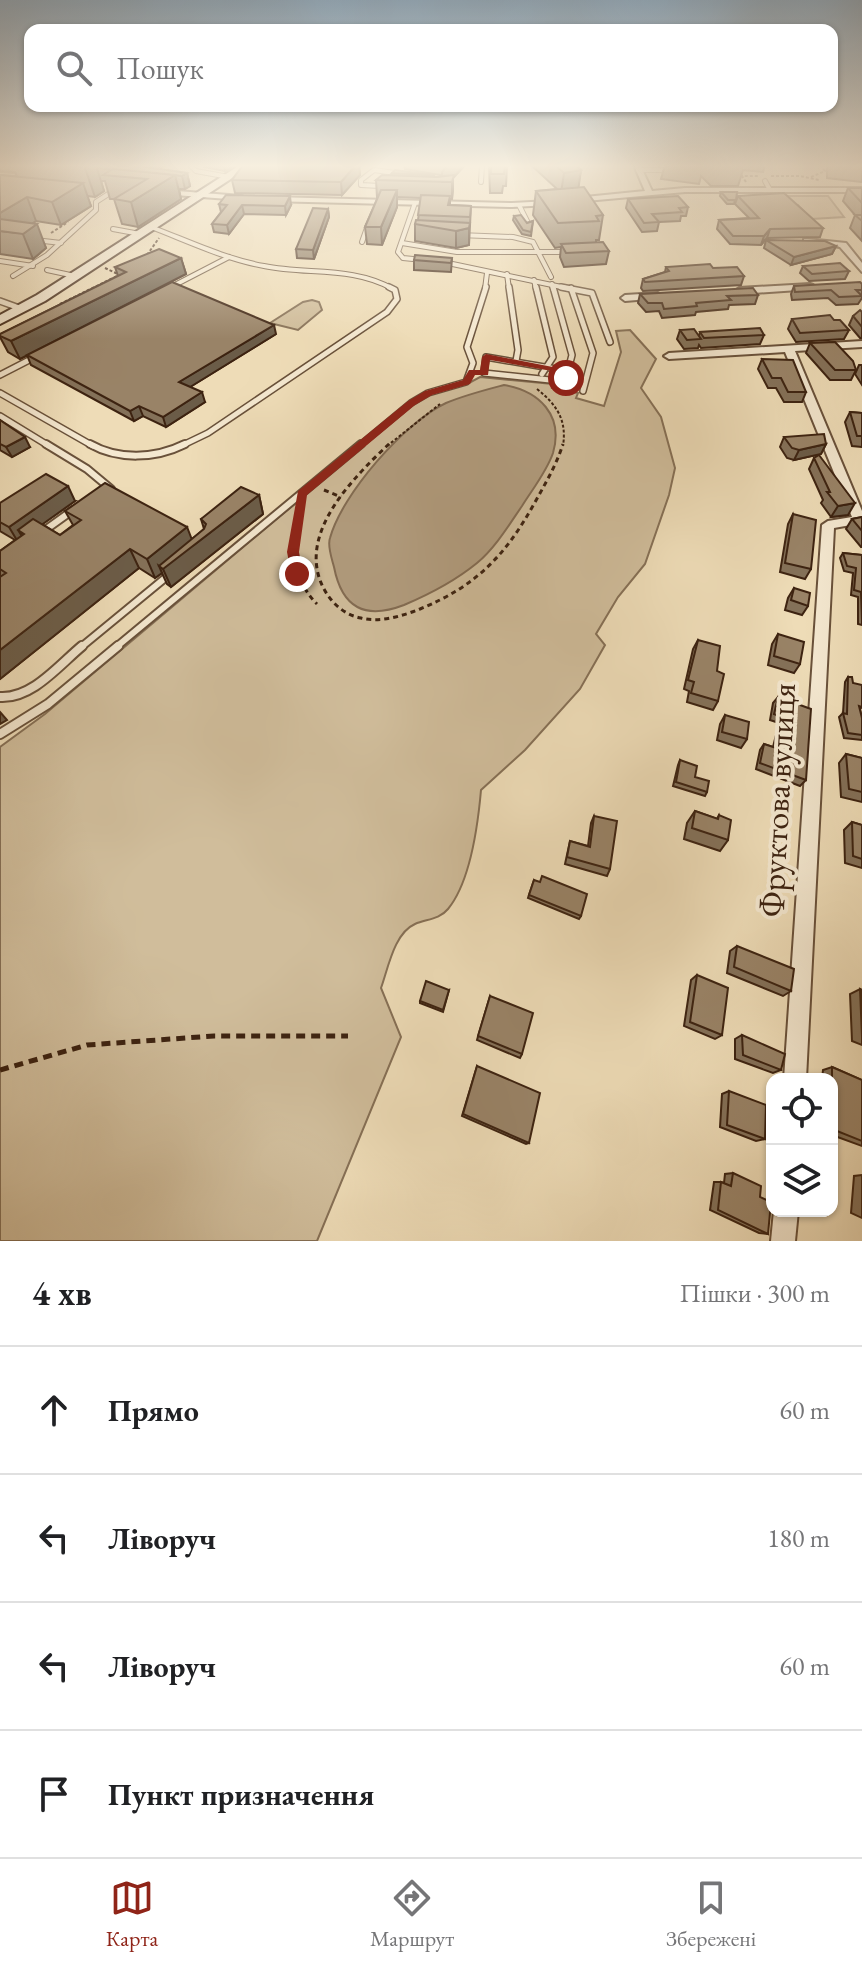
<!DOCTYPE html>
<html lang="uk">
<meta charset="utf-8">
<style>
body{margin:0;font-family:"EB Garamond",serif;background:#f6f6f6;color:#202124}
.controls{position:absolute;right:24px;bottom:24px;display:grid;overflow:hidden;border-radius:16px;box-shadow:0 2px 6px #0004}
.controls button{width:72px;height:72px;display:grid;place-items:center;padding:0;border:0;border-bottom:2px solid #e0e0e0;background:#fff;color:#202124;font:40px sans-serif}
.stop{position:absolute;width:24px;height:24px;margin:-18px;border:6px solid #8f2418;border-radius:50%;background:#fff}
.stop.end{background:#8f2418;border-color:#fff;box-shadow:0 2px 8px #0008}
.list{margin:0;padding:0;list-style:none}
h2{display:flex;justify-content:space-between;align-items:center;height:104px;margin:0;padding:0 32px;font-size:34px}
h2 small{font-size:26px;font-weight:400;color:#757577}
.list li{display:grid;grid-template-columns:52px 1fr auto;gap:24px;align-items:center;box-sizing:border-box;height:128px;padding:0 32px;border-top:2px solid #e0e0e0}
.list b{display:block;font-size:30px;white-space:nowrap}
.list em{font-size:26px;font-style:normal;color:#757577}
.icon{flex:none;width:44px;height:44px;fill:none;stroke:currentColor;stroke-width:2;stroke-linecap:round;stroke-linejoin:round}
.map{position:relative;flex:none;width:862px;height:1241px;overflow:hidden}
.search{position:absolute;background:#fff;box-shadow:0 2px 6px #0004;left:24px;right:24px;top:24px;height:88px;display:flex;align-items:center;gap:20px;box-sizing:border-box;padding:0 28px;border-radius:16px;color:#757577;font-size:30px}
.sheet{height:616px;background:#fff}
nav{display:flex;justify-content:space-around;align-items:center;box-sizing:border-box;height:112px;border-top:2px solid #e0e0e0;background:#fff;font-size:22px;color:#757577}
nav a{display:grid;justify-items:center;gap:4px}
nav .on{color:#8f2418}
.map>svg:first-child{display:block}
</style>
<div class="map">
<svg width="862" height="1241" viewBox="0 0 862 1241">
<rect width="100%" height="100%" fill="#eedcb7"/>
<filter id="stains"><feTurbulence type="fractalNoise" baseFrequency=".0025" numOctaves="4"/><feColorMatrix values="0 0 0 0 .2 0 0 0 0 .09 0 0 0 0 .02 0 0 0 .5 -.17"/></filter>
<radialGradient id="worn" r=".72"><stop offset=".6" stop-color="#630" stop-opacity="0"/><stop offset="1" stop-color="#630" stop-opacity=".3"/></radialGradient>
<g fill="#d0bd9b" stroke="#867056" stroke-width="2">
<path d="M779,196H828L844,217L811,219L798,205H788Z"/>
<path d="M312,300L319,302L322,310L298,330L270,323L303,302Z"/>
<path d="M630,330L656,359L641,388L661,417L675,468L669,495L645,564L618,597L596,634L605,645L580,689L525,750L481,790C478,824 471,881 448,909C439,920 426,919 415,924C394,933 388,969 381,988L401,1037L317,1241H0V747L45,714L413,404L432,392L469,383L480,377L553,384L552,388L578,393L576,398L604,406L621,352L616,331Z"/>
</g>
<path fill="#b29d7f" stroke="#836c53" stroke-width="2" d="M504,385C539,391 564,415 553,453C547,471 532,490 522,506C509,525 495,548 477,563C455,581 430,594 404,605C365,620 342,608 334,567C332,559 327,546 330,538C342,494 405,422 446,403C465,395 485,390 504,385Z"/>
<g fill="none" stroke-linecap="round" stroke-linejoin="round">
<g stroke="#69513a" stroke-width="6">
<g id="service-far3">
<path d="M190,165L196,171L229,177"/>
<path d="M374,170L437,179L440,181L437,189L361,185V180Z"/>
<path d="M638,170H670"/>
<path d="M765,181L770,190"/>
<path d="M481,182L482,165"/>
<path d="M415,203L398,252L403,258L423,260"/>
<path d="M519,205L528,223"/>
<path d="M151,227C188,241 225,259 264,266C307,275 353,266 393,289"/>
<path d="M113,229L140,234"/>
<path d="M459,235L513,237L533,242L551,277"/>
<path d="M35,240L61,243"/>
<path d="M362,242L368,225"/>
<path d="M402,243L457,252H567"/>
<path d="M0,261L33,266"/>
<path d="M443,262L571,289"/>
<path d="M47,270L75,276"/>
<path d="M507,274L509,289"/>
<path d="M13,276L47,255L96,210V202L116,189"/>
<path d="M534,280L536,289"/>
<path d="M552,284L553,289"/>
<path d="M171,287L229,257"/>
<path d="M485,289L487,273"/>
</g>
</g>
<g stroke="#69513a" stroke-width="8">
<g id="service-far2">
<path d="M509,287L518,350L516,361"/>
<path d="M536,287L553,357L542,374"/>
<path d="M553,287L572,355L566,378"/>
<path d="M561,287L592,293L610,342"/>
<path d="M571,288L593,353L583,391"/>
<path d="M0,301L22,309"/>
<path d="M0,375L35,357"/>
<path d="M550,380L484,373L486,357L568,371"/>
<path d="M0,393L93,446"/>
<path d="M0,416L49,446"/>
<path d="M181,446L208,433L387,312L397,299L395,290L389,287"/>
<path d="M359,446L411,403L428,393L466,382L473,363L467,347L486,287"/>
</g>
</g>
<g stroke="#69513a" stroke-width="10">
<g id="service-far1">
<path d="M46,444L87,469L111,489"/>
<path d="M90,444C118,460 155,459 185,444"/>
<path d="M41,533L73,510"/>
<path d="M80,648L170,574"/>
<path d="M115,648L361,444"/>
</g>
</g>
<g stroke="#69513a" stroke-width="12">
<g id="service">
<path d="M0,697C32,699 59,665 82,646"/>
<path d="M0,734L48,704L118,646"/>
</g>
</g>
<g stroke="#69513a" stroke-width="4">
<g id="minor">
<path d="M634,165H640L652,191L685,188H862V192H685L575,202L571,200L575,198L645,191Z"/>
<path d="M0,173L35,176L39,178L35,180L0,177Z"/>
<path d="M164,190L242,196L246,198L242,200L161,194Z"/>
<path d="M271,197L512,203L550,201L554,203L550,205L512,207L268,201V197Z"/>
<path d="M807,239L846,243L862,263V272L840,247L804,243V239Z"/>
<path d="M810,284L813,285V289L739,294L735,291L739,288Z"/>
<path d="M658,293L662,296L661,298L625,301L621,298L625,295Z"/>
<path d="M862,341V347L795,351L862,511V523L834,528L806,1079H784L822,525L828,521L852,517L785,352L669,359L664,356L669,353Z"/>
<path d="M774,1211H798L795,1241H771Z"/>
</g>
</g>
<g stroke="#3d2311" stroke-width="4">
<path id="secondary" d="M240,165H252L45,301L0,324V315L37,295Z"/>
</g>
<g stroke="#3d2311" stroke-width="2" stroke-dasharray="3 2" stroke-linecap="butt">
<path d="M771,176H800L819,180"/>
<path d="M811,177L825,171L820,165"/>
<path d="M746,182L742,176H759"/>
<path d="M51,233L68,222"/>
<path d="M147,255L159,238"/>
<path d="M105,268L120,275"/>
<path d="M60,304L119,275"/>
<path d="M537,389C557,405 567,420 563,446"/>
<path d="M387,446L440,404"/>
</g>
<g stroke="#3d2311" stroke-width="3" stroke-dasharray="5 4" stroke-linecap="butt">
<path d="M389,444C353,478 295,535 324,589C332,604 345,615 361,618C380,623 402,616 420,609C476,586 505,556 534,504C545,484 556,466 563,444"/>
<path d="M324,490L341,497"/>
<path d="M297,509C293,544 290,577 317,604"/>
</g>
<path stroke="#3d2311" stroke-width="5" stroke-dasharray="9 6" stroke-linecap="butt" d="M0,1070L87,1045L214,1036H348"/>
<use href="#service-far3" stroke="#f4e8d0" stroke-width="4"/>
<use href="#service-far2" stroke="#f4e8d0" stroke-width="5"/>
<use href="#service-far1" stroke="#f4e8d0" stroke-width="6"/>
<use href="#service" stroke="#f4e8d0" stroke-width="8"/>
<use href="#minor" fill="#f4e8d0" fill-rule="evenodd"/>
<use href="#secondary" fill="#f4e8d0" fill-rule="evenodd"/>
</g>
<g fill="#847159" stroke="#3d2311" stroke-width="2">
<path d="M0,165H165L159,169L187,173L190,186L185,189H179L181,199L138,227L122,224L114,199H110L105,181H101L104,191L95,197L87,196L91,206L61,225L36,221L33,223L46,248L33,259L0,254V175L17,176L15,172L0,171Z"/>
<path d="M204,165H235L225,171L204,167Z"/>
<path d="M242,165H359L360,175L342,195L235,193L232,180L242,167Z"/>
<path d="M404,165H465L453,178V191L452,199H450V205L471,206L469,245L456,248L415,241V224L418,220L421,198L397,197V207L382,245L367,244L365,227L378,197H377L376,180L392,175V173L434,175V177H442L440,175L405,169Z"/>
<path d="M489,165H510L507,166L506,186H503L502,193H490Z"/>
<path d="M531,165H575L581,170L578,187L603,215L599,240H596V242L609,251L606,264L564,267L560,257L561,247L555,248L533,215L536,191L557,189Z"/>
<path d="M665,165H765L763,172L743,170L738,186H711L701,176L699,184L661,179Z"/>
<path d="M827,165H862V182L827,178Z"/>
<path d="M848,188H862V241L850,228L855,215L843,201Z"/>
<path d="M721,192H737L734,204H727L720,196Z"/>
<path d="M738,196L823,228L820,237L767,238L761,245L730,244L717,229L719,220L749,218L735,204Z"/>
<path d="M628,199L688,207L686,216H681L680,221L659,222L657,231L642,232L626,208Z"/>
<path d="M219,204L291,205L286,215L244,214L229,234L214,232L212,224L221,212Z"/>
<path d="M328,209L329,217L314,259L297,258L296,249Z"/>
<path d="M514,216L527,223L533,221L531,236L522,234L513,220Z"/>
<path d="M766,240L836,246L832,254L791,265L764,248Z"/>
<path d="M181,258L186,274L20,359L8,352L0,337V334L118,276L115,267Z"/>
<path d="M452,258L451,272L414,270V260Z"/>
<path d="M803,266L849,271L845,279L809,281L800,273Z"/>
<path d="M666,267L713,268L744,276L741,285L643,291L641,288L643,279L665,272Z"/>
<path d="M862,284V298L858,304L836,305L828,298L792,300L791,294L794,286Z"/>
<path d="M640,294L758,295L755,304L729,305L728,309L696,312L695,315L662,318L659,311L646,312L638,303Z"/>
<path d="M862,312V338H860L849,325L853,316Z"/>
<path d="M792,319L834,320L849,330L844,339L796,342L788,329Z"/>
<path d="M680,330L699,336L700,332L764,335L760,344L701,348L699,345L698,348L684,349L677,339Z"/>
<path d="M276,334L190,387L205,402L166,427L143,416L134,421L31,365L27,355Z"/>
<path d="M810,343L856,370L851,380H830L806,353Z"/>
<path d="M762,359L806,392L802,402H784L776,388H768L758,369Z"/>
<path d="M859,365H862V385L855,374Z"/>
<path d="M850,412L862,413V447L852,446L845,422Z"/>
<path d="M0,420L30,447L12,457L0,450Z"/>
<path d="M784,437L826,444L821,454L794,460L787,458L780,447Z"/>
<path d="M814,458L848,515L831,517L821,503L823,500L809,469Z"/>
<path d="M259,495L263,514L171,587L167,584L162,573L155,578L139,568L0,679V551L15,540L0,531V503L75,501L42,524L60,535L73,525L65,511L192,539L204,529L201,519Z"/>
<path d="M793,514L811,569L805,579L780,572L788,524Z"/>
<path d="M862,517V547H861L846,529L852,519Z"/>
<path d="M843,553L862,555V625L858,624V597L851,595L853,573L844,571L840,558Z"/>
<path d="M794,588L808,606L802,615L785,610L788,598Z"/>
<path d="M778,634L800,664L794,673L768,665L772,644Z"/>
<path d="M698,640L717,671L718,701L713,710L687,702L689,691L684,689L693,649Z"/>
<path d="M848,677L862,707L860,709L862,718V740L844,738L839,717L843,713L845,682Z"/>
<path d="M778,697L806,780L800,786L756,769L760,750L764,744L773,747L779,723L770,720L773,703Z"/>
<path d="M725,715L747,739L741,748L717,740L720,724Z"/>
<path d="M846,754L862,758V802L841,797L839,763Z"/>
<path d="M680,760L707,792L705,796L673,786L678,765Z"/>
<path d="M695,811L717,819L719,815L728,840L720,851L684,839L687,823Z"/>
<path d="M594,816L610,869L607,876L565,864L570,841L588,846L591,823Z"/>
<path d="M852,822L862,825V868L845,863L844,830Z"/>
<path d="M534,880L581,916L579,919L528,898Z"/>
<path d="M737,946L791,991L783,996L727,973L730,951Z"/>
<path d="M697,975L722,1035L715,1039L684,1026L691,980Z"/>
<path d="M860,989L862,990V1045L852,1041L850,994Z"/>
<path d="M449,990L443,1012L420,1003V1001Z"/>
<path d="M490,996L522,1054L520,1058L477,1040Z"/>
<path d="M742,1035L781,1070L773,1073L735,1059V1039Z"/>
<path d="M477,1066L529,1143L526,1144L462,1116Z"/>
<path d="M832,1067L862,1080V1146L832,1135V1079H822L823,1070Z"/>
<path d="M729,1091L765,1139L756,1141L720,1127L722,1094Z"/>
<path d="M733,1173L760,1197L768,1234L759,1233L710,1210L714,1182H721L724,1183L725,1174Z"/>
<path d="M862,1175V1218L851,1213L854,1176Z"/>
</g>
<g fill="#6b5c48" stroke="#3d2311" stroke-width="2">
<path d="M84,165H96L104,191L95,197Z"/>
<path d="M141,165H165L152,173L139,166Z"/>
<path d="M224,165H235L225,171Z"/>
<path d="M356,165H359L360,175L342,195L341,182Z"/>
<path d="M448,165H465L453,178L452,199V182H442V172Z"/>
<path d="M581,170L578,191L561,193L564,173Z"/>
<path d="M187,173L190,186L185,189L182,176Z"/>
<path d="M175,175L181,199L138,227L131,202Z"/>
<path d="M83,183L91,206L61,225L52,202Z"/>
<path d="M397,190V207L382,245L381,227Z"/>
<path d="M290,196L291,205L286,215L285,206Z"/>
<path d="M27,197L36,221L17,233L0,231V213Z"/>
<path d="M242,205L244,214L229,234L227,225Z"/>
<path d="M328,209L329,217L314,259L313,250Z"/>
<path d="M37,224L46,248L33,259L23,234Z"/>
<path d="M469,228V245L456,248V231Z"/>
<path d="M770,229L767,238L761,245L764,236Z"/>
<path d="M836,246L832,254L791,265L794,257Z"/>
<path d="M181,258L186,274L20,359L11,341Z"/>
<path d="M274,325L276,334L182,392L179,382Z"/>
<path d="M202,392L205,402L166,427L163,417Z"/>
<path d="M139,406L143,416L134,421L130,411Z"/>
<path d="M25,437L30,447L12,457L6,447Z"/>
<path d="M826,444L821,454L794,460L799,450Z"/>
<path d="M68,486L75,501L26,536L18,530L23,538L18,542L9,527Z"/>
<path d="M259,495L263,514L171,587L163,569L159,566L162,573L155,578L147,559L187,527L194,545Z"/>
<path d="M855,503L848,515L831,517L838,506Z"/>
<path d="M130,549L139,568L0,679V650Z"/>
<path d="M0,712L7,720L0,724Z"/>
</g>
<g fill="#998367" stroke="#3d2311" stroke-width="2">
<path d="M96,165H141L139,166L187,173L182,176L97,168Z"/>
<path d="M243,165H356L341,182L232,180Z"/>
<path d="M491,165H507V166H505L504,174H491Z"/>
<path d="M555,165H575L581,170L564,173Z"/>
<path d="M113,169L175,175L131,202L114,199L147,179L103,175Z"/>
<path d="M395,170L434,175L392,173Z"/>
<path d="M0,175L83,183L52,202L27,197L0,213Z"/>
<path d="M382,175L437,177L454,175L452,182L376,180Z"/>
<path d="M584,187L603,215L596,216L599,221L558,223L536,191Z"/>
<path d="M848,188H862V203Z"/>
<path d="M381,190H397L381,227H365Z"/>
<path d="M721,192H737L736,200H728Z"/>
<path d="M784,193L823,228L770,229L764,236H733L719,220L759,218L738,196Z"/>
<path d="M226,195L290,196L285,206L242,205L227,225L212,224L227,205L219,204Z"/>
<path d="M421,195L450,196L448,205L471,206L470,217L418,215Z"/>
<path d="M678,196L688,207L679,208L682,212L652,214L659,222L644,223L628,199Z"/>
<path d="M313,208L328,209L313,250L296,249Z"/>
<path d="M521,215L527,223L533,221L531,232L523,230L514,216Z"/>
<path d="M855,215H862V221Z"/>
<path d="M0,219L37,224L23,234L0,231Z"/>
<path d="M416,220L470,223L469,228L456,231L415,224Z"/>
<path d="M766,240L825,241L836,246L794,257Z"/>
<path d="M603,242L609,251L566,253L561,244Z"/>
<path d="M159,249L181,258L11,341L0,336V334L126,272L115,267Z"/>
<path d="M415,255L452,258L451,263L414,260Z"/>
<path d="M840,263L849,271L812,274L803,266Z"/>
<path d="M710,264L713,268L737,267L744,276L645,282L643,279L669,271L666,267Z"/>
<path d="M172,282L274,325L179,382L202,392L163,417L139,406L130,411L27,355Z"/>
<path d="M860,282L862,284V290H856L862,296L839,297L831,290L795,292L794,286Z"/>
<path d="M753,288L758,295L727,296L731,300L696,303L697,306L664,309L662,303H648L640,294Z"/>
<path d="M860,310L862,312V327L853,316Z"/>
<path d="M830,315L834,320H840L849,330L800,333L792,319Z"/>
<path d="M760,328L764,335L704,338L700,332Z"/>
<path d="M694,329L701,339L687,340L680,330Z"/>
<path d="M835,342L853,361L856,370H835L810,343Z"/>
<path d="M762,359L793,360L806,392H788L781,378H772Z"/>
<path d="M850,412L862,413V436H857Z"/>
<path d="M0,420L25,437L6,447L0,444Z"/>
<path d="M824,434L826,444L799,450L792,448L784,437Z"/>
<path d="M819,455L855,503L838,506L827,492H830L814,458Z"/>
<path d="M46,474L68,486L9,527L0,522V503Z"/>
<path d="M105,483L187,527L147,559L130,549L0,650V577L6,573L0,569V551L24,534L18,530L33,519L60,535L81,520L65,511Z"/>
<path d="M241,487L259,495L163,569L159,566L204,529L206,524L201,519Z"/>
<path d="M793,514L816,520L811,569L785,563Z"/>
<path d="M862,517V531L852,519Z"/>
<path d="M843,553L862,555V619L861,592L854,590L856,568L847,566Z"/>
<path d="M794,588L810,593L808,606L791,600Z"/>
<path d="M778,634L804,642L800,664L774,656Z"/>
<path d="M698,640L720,646L717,671L724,674L718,701L691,693L694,682L688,680Z"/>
<path d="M848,677H852L853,683L862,685V707L859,706L862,718V735L848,733L843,713L847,714Z"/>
<path d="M778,697L811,709L806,780L760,763L764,744L776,748L783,717L774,714Z"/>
<path d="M725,715L749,722L747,739L722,732Z"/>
<path d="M846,754L862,758V792L849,789Z"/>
<path d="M680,760L697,766L695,777L709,781L707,792L676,782Z"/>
<path d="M695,811L718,819L719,815L731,820L728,840L692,828Z"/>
<path d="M594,816L617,821L610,869L567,857L570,841L590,847Z"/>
<path d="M852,822L862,825V859L853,856Z"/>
<path d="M542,876L587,894L581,916L529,895L534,880L540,882Z"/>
<path d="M737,946L794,969L791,991L734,967Z"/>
<path d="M697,975L728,988L722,1035L690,1022Z"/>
<path d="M426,981L449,990L443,1010L420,1001Z"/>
<path d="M860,989L862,990V1038V1037Z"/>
<path d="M490,996L533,1013L522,1054L478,1036Z"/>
<path d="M742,1035L785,1054L781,1070L743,1055Z"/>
<path d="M477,1066L540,1093L529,1143L463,1114Z"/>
<path d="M832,1067L862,1080V1141L832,1129Z"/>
<path d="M729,1091L766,1105L765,1139L727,1125Z"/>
<path d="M733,1173L761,1186L760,1197L771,1202L768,1234L718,1210L721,1182L731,1186Z"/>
</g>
<linearGradient id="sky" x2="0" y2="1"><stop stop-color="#92abbe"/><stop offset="0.49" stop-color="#f7efdf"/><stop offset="1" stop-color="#f7efdf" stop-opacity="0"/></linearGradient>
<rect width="862" height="339" fill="url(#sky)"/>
<path fill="#8f2418" d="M486,354L573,371L566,380L562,378L563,373L490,360L488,375H475L470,384L432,395L415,405L307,495L299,552L303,574L297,579L292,577L287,552L298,491L408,401L425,391L463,380L469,370H480L482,357Z"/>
<g text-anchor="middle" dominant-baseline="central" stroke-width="8" stroke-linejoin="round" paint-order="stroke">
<g font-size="34" fill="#3d2311" stroke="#f4e8d0">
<text transform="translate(777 800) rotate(-87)">Фруктова вулиця</text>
</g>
</g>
<rect width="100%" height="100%" filter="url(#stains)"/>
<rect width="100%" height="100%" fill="url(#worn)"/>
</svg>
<div class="controls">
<button><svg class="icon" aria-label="locate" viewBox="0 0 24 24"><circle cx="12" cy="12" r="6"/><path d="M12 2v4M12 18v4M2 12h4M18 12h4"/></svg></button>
<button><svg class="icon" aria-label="layers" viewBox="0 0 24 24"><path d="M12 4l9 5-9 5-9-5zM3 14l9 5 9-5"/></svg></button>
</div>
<div class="stop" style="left:566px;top:378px"></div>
<div class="stop end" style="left:297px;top:574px"></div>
<div class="search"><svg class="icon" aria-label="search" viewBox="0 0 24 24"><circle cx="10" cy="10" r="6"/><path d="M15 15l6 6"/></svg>Пошук</div>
</div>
<section class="sheet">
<h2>4 хв<small>Пішки · 300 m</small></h2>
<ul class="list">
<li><svg class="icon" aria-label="ahead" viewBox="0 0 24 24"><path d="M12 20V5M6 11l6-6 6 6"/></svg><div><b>Прямо</b></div><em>60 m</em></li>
<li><svg class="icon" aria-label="left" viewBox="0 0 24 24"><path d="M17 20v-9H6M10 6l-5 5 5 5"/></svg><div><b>Ліворуч</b></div><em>180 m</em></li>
<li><svg class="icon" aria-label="left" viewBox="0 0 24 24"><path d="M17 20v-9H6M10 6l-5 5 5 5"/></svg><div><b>Ліворуч</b></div><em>60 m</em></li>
<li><svg class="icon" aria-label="arrive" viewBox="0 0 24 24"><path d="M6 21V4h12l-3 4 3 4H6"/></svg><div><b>Пункт призначення</b></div></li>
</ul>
</section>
<nav>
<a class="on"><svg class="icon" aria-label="map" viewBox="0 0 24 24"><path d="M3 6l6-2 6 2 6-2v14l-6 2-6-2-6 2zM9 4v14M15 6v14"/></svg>Карта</a>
<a><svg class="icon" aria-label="directions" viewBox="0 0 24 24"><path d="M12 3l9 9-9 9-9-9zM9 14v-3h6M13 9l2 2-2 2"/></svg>Маршрут</a>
<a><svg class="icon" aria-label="saved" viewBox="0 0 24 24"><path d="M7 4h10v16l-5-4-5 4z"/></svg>Збережені</a>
</nav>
